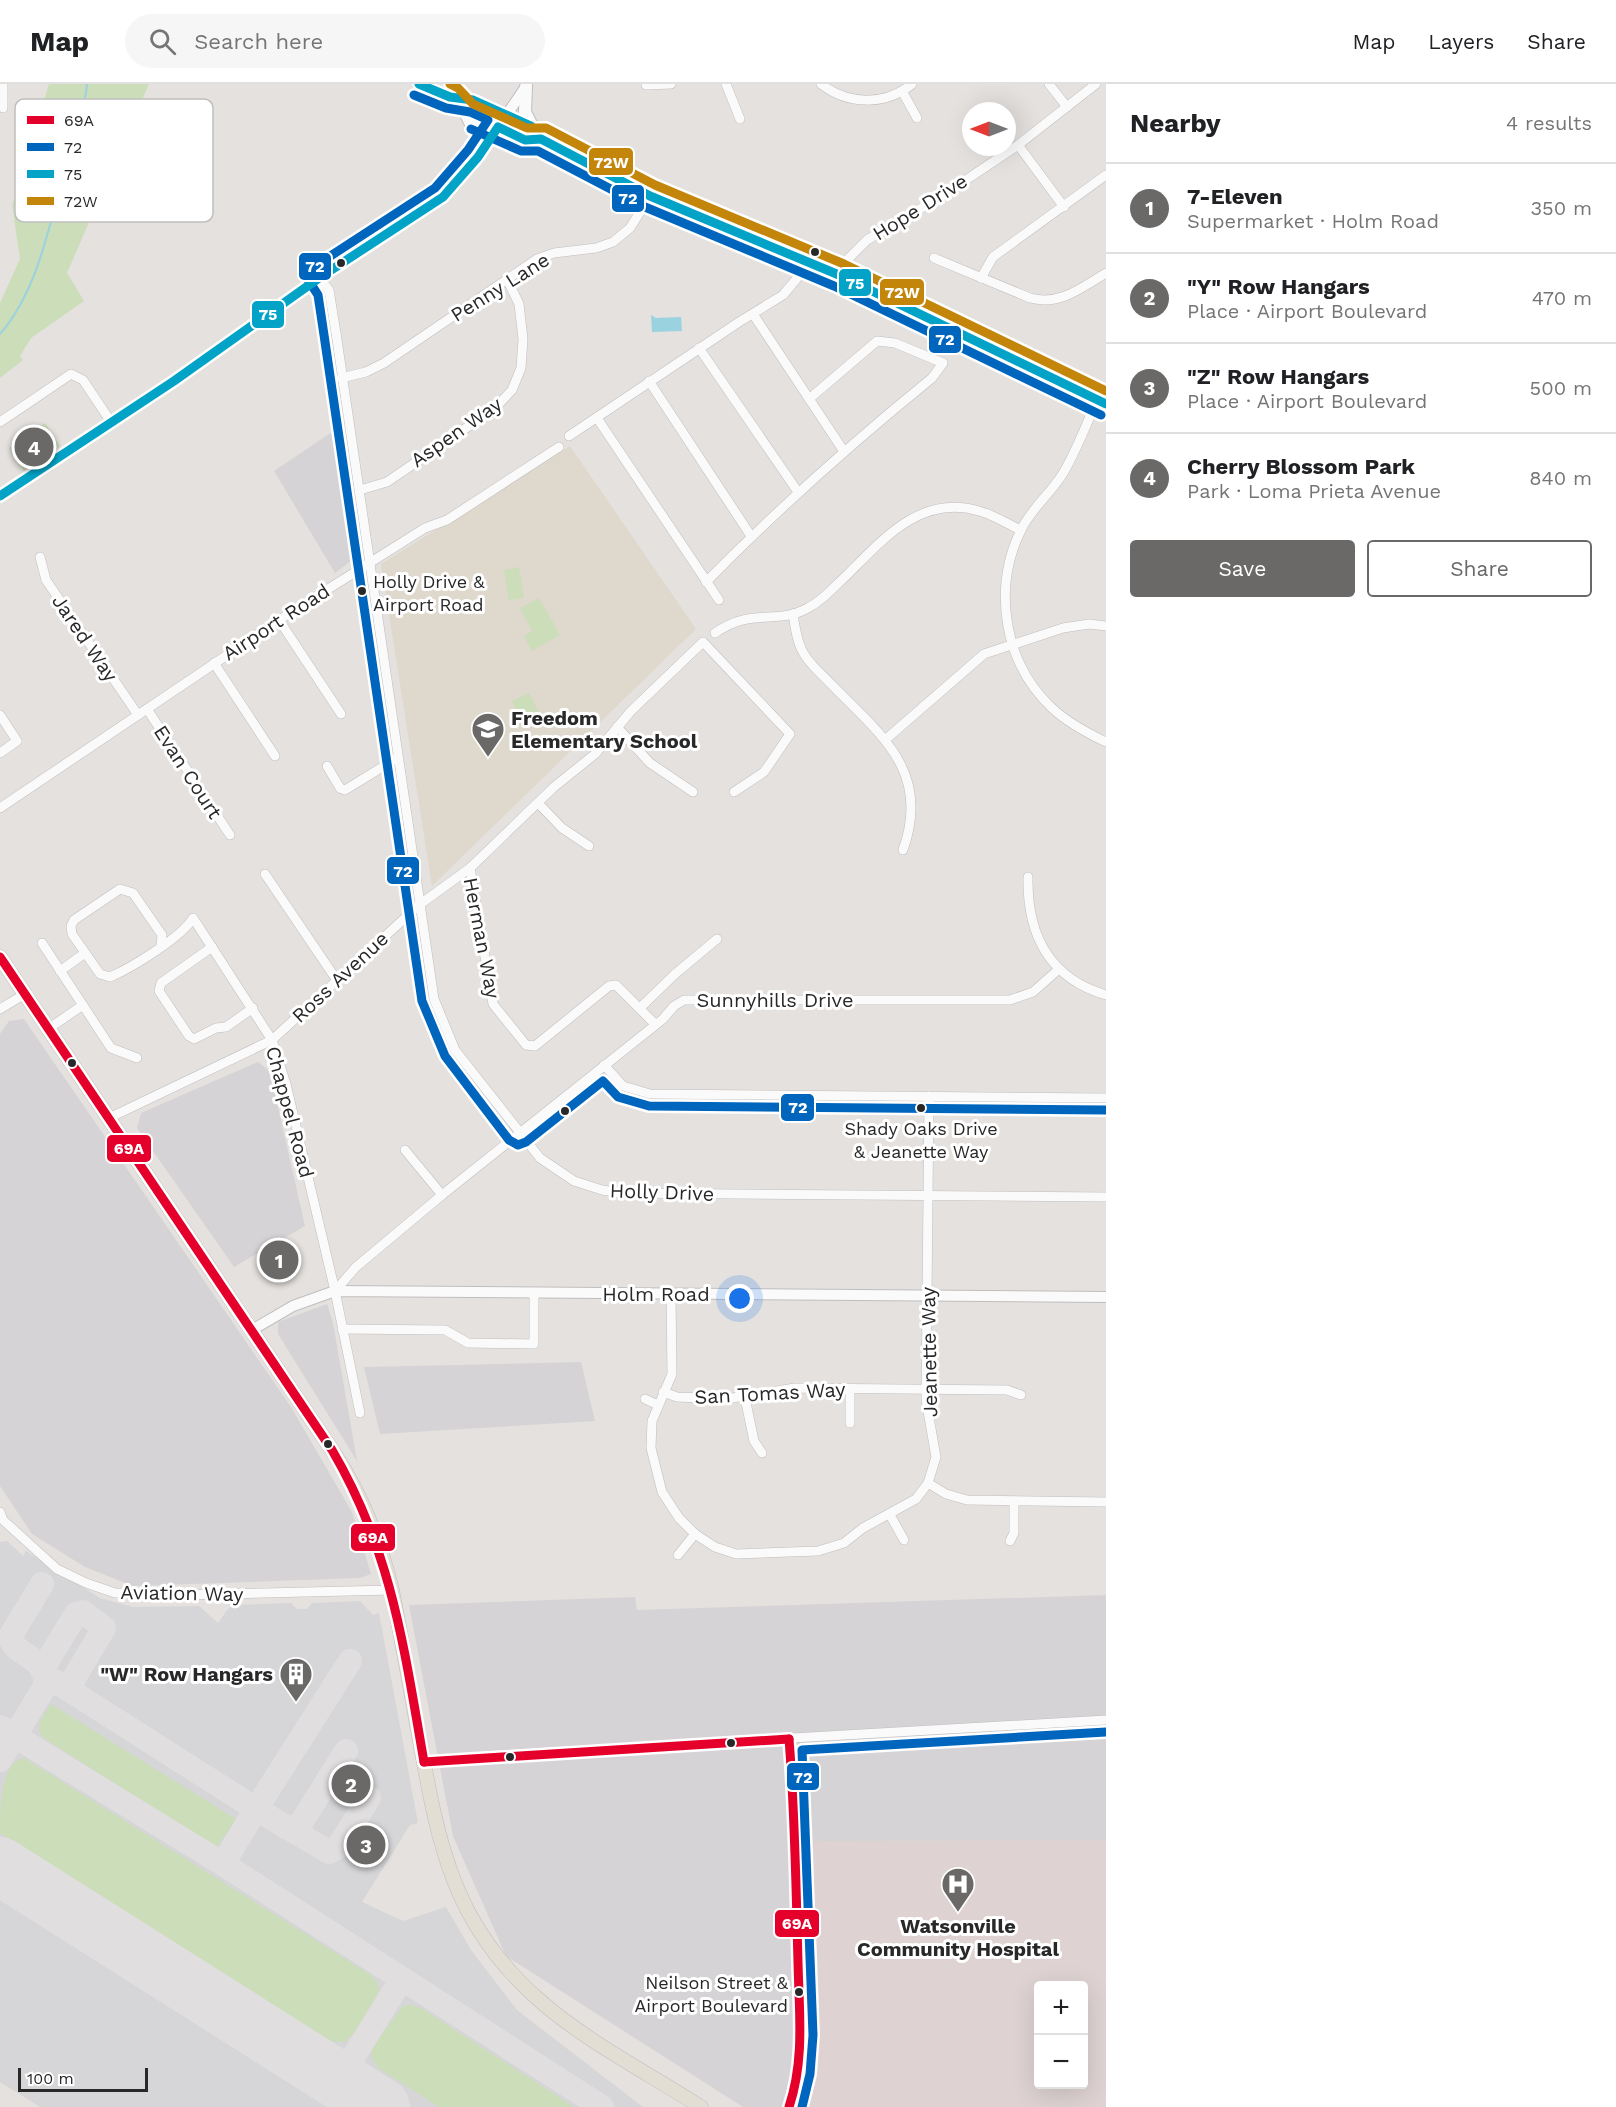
<!DOCTYPE html>
<meta charset="utf-8">
<style>
body{margin:0;font-family:"Work Sans",sans-serif;background:#f6f6f6;color:#202124}
.controls{position:absolute;right:18px;bottom:18px;display:grid;overflow:hidden;border-radius:6px;box-shadow:0 6px 24px #0002}
.controls button{width:54px;height:54px;display:grid;place-items:center;padding:0;border:0;border-bottom:2px solid #e0e0e0;background:#fff;color:#202124;font:30px sans-serif}
.compass{position:absolute;left:962px;top:18px;width:54px;height:54px;border-radius:50%;background:#fff;box-shadow:0 6px 24px #0002;rotate:270deg}
.scale{position:absolute;left:18px;bottom:15px;width:130px;box-sizing:border-box;padding-left:6px;border:3px solid #282828;border-top:0;font-size:16px;line-height:21px;white-space:nowrap;color:#282828;-webkit-text-stroke:4px #fff;paint-order:stroke}
.you{position:absolute;left:740px;top:1215px;width:21px;height:21px;margin:-15px;border:4px solid #fff;border-radius:50%;background:#1a73e8;box-shadow:0 0 0 9px #1a73e833}
.badge{display:grid;place-items:center;width:39px;height:39px;border-radius:50%;background:#6a6968;color:#fff;font-size:20px;font-weight:700}
.pin{position:absolute;translate:-50% -50%;border:3px solid #fff;box-shadow:0 2px 6px #0006}
.list{margin:0;padding:0;list-style:none}
h2{display:flex;justify-content:space-between;align-items:center;height:78px;margin:0;padding:0 24px;font-size:26px}
h2 small{font-size:20px;font-weight:400;color:#757577}
.list li{display:grid;grid-template-columns:39px 1fr auto;gap:18px;align-items:center;box-sizing:border-box;height:90px;padding:0 24px;border-top:2px solid #e0e0e0}
.list b{display:block;font-size:22px;white-space:nowrap}
.list p{margin:0;font-size:20px;white-space:nowrap;color:#757577}
.list em{font-size:20px;font-style:normal;color:#757577}
.actions{display:flex;gap:12px;padding:18px 24px}
.actions a{flex:1;padding:14px 0;border:2px solid #6a6968;border-radius:6px;text-align:center;font-size:21px;color:#6a6968}
.actions .main{background:#6a6968;color:#fff}
.icon{flex:none;width:33px;height:33px;fill:none;stroke:currentColor;stroke-width:2;stroke-linecap:round;stroke-linejoin:round}
.map{position:relative;flex:none;width:1106px;height:2023px;overflow:hidden}
header{display:flex;align-items:center;gap:36px;box-sizing:border-box;height:84px;padding:0 30px;background:#fff;border-bottom:2px solid #e0e0e0}
header strong{font-size:28px}
nav{display:flex;gap:33px;margin-inline-start:auto;font-size:21px}
.search{width:420px;height:54px;background:#f6f6f6;display:flex;align-items:center;gap:15px;box-sizing:border-box;padding:0 21px;border-radius:33px;color:#757577;font-size:22px}
main{display:flex}
aside{flex:1;background:#fff}
.map>svg:first-child{display:block}
</style>
<header>
<strong>Map</strong>
<div class="search"><svg class="icon" aria-label="search" viewBox="0 0 24 24"><circle cx="10" cy="10" r="6"/><path d="M15 15l6 6"/></svg>Search here</div>
<nav><a>Map</a><a>Layers</a><a>Share</a></nav>
</header>
<main>
<div class="map">
<svg width="1106" height="2023" viewBox="0 0 1106 2023">
<rect width="100%" height="100%" fill="#e5e1de"/>
<g fill="#d5d3d5" fill-rule="evenodd">
<path d="M341,342L361,463L360,470L335,489L274,387Z"/>
<path d="M24,935L291,1323L352,1428L371,1490L360,1494L133,1502L85,1483L32,1450L0,1402V950L9,937Z"/>
<path d="M258,978L270,988L305,1142L234,1183L137,1044L141,1029Z"/>
<path d="M327,1220L333,1239L357,1377L278,1250V1238Z"/>
<path d="M581,1278L595,1337L380,1350L364,1283Z"/>
<path d="M1106,1511V2023H743L506,1872L453,1752L409,1521L635,1513L637,1526ZM1038,1902H1084V2000H1038Z"/>
</g>
<path fill="#dfd8cd" d="M570,362L696,545L432,802L381,480Z"/>
<path fill="#ded2d2" fill-rule="evenodd" d="M1106,1756V2023H810L812,2016L808,1757ZM1038,1902H1084V2000H1038Z"/>
<path fill="#d6d6d9" d="M7,1457L23,1472L26,1467L100,1514L133,1523L199,1522L218,1539L227,1526L234,1521L291,1519L297,1525H307L312,1519L360,1517L373,1531L379,1529L418,1739L410,1741L362,1818L403,1837L446,1823L471,1866L517,1926L643,2023H40L0,1998V1458Z"/>
<g fill="#ccddba">
<path d="M49,0H149L67,189L84,217L31,254L20,272L23,276L0,294V219L20,175L12,121Z"/>
<path d="M45,339L60,362L24,387L9,364Z"/>
<path d="M519,483L524,514L509,516L504,486Z"/>
<path d="M539,514L560,551L532,567L524,552L532,547L520,524Z"/>
<path d="M529,609L538,627L521,636L512,617Z"/>
<path d="M51,1620L236,1735L216,1764L42,1653C34,1640 44,1631 51,1620Z"/>
<path d="M24,1674L371,1891L377,1898L379,1908L356,1947L345,1958L328,1957L0,1749C0,1725 0,1678 24,1674Z"/>
<path d="M403,1922L411,1921L421,1924L574,2023H439L378,1984L371,1973L372,1964Z"/>
</g>
<path fill="#9ad2df" d="M651,231L656,234L681,233L682,247L652,248Z"/>
<g fill="none" stroke-linecap="round" stroke-linejoin="round">
<path stroke="#9ad2df" stroke-width="2" d="M0,250C40,204 51,133 67,76C74,51 85,25 87,0"/>
<g stroke="#e0dede" stroke-width="24">
<path d="M350,1577L256,1725L329,1768L338,1763L369,1714"/>
<path d="M42,1586L76,1530L83,1528L104,1544L70,1601L54,1599L45,1602C48,1571 14,1573 10,1553L42,1500"/>
<path d="M55,1597L256,1725L223,1780"/>
<path d="M0,1643L223,1780L602,2023"/>
<path d="M0,1676L45,1602"/>
<path d="M285,1743L293,1744L301,1739L346,1667"/>
<path d="M339,1996L401,1896"/>
</g>
<path stroke="#e0dede" stroke-width="58" d="M0,1782L381,2023"/>
<g stroke="#bfbebf" stroke-width="10">
<g id="minor">
<path d="M3,0V24"/>
<path d="M726,0L740,35"/>
<path d="M821,0C848,21 885,22 912,0"/>
<path d="M1049,0L1067,23"/>
<path d="M646,1L671,0"/>
<path d="M902,7L917,34"/>
<path d="M1018,61L1064,123"/>
<path d="M934,174L1030,214C1060,222 1081,204 1106,189"/>
<path d="M839,191L848,175L867,156L942,112L1018,61L1096,0"/>
<path d="M319,194L329,206L336,249L434,915L455,966L540,1074L574,1097L602,1106L622,1109L1106,1113"/>
<path d="M981,194L993,173L1106,91"/>
<path d="M753,230L843,366"/>
<path d="M699,264L798,408"/>
<path d="M341,294L366,288L384,279L537,175L554,169L596,164L613,158L630,144L650,112"/>
<path d="M649,297L751,452"/>
<path d="M1097,316C1086,341 1076,368 1062,391C1049,411 1031,425 1021,446C992,505 1004,579 1052,624C1068,639 1087,649 1106,658"/>
<path d="M597,334L719,516"/>
<path d="M0,338L71,290L83,296L111,338"/>
<path d="M569,352L739,238L783,211L799,192L806,176"/>
<path d="M360,406L387,398L494,325L512,306L521,284L523,255L519,220L507,195"/>
<path d="M40,473L46,496L138,631"/>
<path d="M706,498C778,425 853,358 932,294L943,279L895,259L877,257L809,315"/>
<path d="M793,530C795,543 797,559 804,570C811,582 823,591 832,601C882,652 931,688 903,766"/>
<path d="M279,536L341,630"/>
<path d="M715,549C751,523 776,541 806,525C822,517 834,503 848,490C884,454 922,410 979,427C994,431 1007,440 1021,446"/>
<path d="M214,579L275,672"/>
<path d="M147,625L230,751"/>
<path d="M0,631L17,657L0,669"/>
<path d="M617,643L650,679L693,708"/>
<path d="M885,656L984,570L1063,544L1089,540L1106,542"/>
<path d="M327,682L340,704L345,706L397,674"/>
<path d="M538,719L562,744L589,762"/>
<path d="M0,724L279,536L425,444L447,436L559,363"/>
<path d="M470,784L554,703L595,670L631,627L703,558L790,650L764,688L734,708"/>
<path d="M265,790L336,895"/>
<path d="M1028,793C1027,849 1048,894 1106,911"/>
<path d="M42,859L111,964L137,974"/>
<path d="M161,861L162,851L133,809L120,805L74,836L71,842L72,850L100,890L110,893C131,884 182,853 193,834L272,956L286,1000L335,1207L360,1329"/>
<path d="M212,863L161,899L159,907L189,952L194,955L216,944L226,943L253,924"/>
<path d="M60,887L85,869"/>
<path d="M641,923L675,890L717,855"/>
<path d="M0,925L25,910"/>
<path d="M48,945L83,921"/>
<path d="M604,981L623,1002L650,1010L1106,1014"/>
<path d="M109,1034L272,956L419,821L470,784L493,920L526,961L535,962L609,902L616,901L655,940"/>
<path d="M405,1066L442,1111"/>
<path d="M335,1207L356,1183L442,1111L663,935L674,922L684,916H1010L1033,908L1059,885"/>
<path d="M671,1210L672,1290L652,1337L651,1364L662,1408L679,1434L695,1450L715,1463L736,1470L818,1467L844,1459L863,1444L916,1415L928,1399L936,1373L926,1316L929,1012"/>
<path d="M342,1245L445,1246L468,1259L534,1260V1209"/>
<path d="M663,1308L677,1313L726,1315L795,1304L1007,1306L1021,1311"/>
<path d="M745,1314L754,1357L762,1369"/>
<path d="M645,1315L658,1321"/>
<path d="M850,1339V1304"/>
<path d="M928,1399L946,1410L967,1416L1106,1418"/>
<path d="M0,1428L3,1436L57,1485L86,1499L115,1509L178,1511L392,1506"/>
<path d="M890,1431L904,1456"/>
<path d="M1010,1457L1014,1449V1418"/>
<path d="M678,1471L695,1450"/>
<path d="M789,1655C796,1729 797,1804 798,1878C799,1926 807,1978 789,2023"/>
<path d="M424,1678L498,1671L1106,1636"/>
</g>
</g>
<g stroke="#bfbebf" stroke-width="12">
<g id="tertiary">
<path d="M0,412L174,297L319,194L443,113L478,73L527,1"/>
<path d="M252,1246L293,1222L335,1207L1106,1213"/>
</g>
</g>
<g stroke="#bfbebf" stroke-width="14">
<g id="secondary">
<path d="M419,0L450,13L473,16L518,36L532,42L541,55L650,112L839,191L1106,320"/>
<path d="M526,3L525,28L532,42"/>
<path d="M450,13L466,30L525,56L541,55"/>
<path d="M466,30L476,50L478,73"/>
</g>
</g>
<g stroke="#bebdbc" stroke-width="15">
<path id="primary" d="M0,873L332,1366C361,1409 380,1456 392,1506C402,1557 411,1607 420,1658C439,1763 454,1841 538,1915C585,1957 648,1989 701,2023"/>
</g>
<use href="#minor" stroke="#fbfafa" stroke-width="9"/>
<use href="#tertiary" stroke="#fbfafa" stroke-width="10"/>
<use href="#secondary" stroke="#fbfafa" stroke-width="12"/>
<use href="#primary" stroke="#e3ded4" stroke-width="14"/>
<g stroke="#fff" stroke-width="14">
<g id="bus-1">
<path d="M0,873L332,1366C392,1468 404,1564 424,1678"/>
<path d="M789,1655C795,1729 796,1804 798,1878C799,1928 805,1975 789,2023"/>
<path d="M424,1678L789,1655"/>
</g>
</g>
<g stroke="#fff" stroke-width="14">
<g id="bus-2">
<path d="M414,11L446,24L470,28L488,36L468,66L435,104L312,184L307,194L318,211L324,251L422,917L445,972L509,1056L518,1061L526,1058L603,997L618,1013L649,1022L1106,1026"/>
<path d="M471,45L521,67H538L645,123L834,202L1101,331"/>
<path d="M802,2023L810,1990L813,1951L802,1666L1106,1648"/>
</g>
</g>
<g stroke="#fff" stroke-width="14">
<g id="bus-3">
<path d="M419,0L450,13L473,16L531,42"/>
<path d="M0,412L174,297L319,194L443,113L478,73L498,43L525,56L541,55L650,112L839,191L1106,320"/>
</g>
</g>
<g stroke="#fff" stroke-width="14">
<path id="bus-4" d="M450,0L458,4L473,20L527,44H546L655,101L844,180L1106,307"/>
</g>
<use href="#bus-1" stroke="#e4002b" stroke-width="9"/>
<use href="#bus-2" stroke="#0065bd" stroke-width="9"/>
<use href="#bus-3" stroke="#02a3c6" stroke-width="9"/>
<use href="#bus-4" stroke="#c3860a" stroke-width="9"/>
</g>
<defs>
<g id="school-pin" transform="scale(1.725)"><path d="M0 17L-7.5 6A9.5 9.5 0 1 1 7.5 6Z" fill="#6a6968" stroke="#fff"/><path d="M0-5L7-2L0 1L-7-2ZM-4 1L0 2.5L4 1V4Q0 6-4 4Z" fill="#fff"/></g>
<g id="building-pin" transform="scale(1.725)"><path d="M0 17L-7.5 6A9.5 9.5 0 1 1 7.5 6Z" fill="#6a6968" stroke="#fff"/><path d="M-4-6H4V6H1V3H-1V6H-4ZM-2.5-4.3h1.7v1.8h-1.7ZM.8-4.3h1.7v1.8H.8ZM-2.5-1h1.7V.8h-1.7ZM.8-1h1.7V.8H.8Z" fill="#fff"/></g>
<g id="hospital-pin" transform="scale(1.725)"><path d="M0 17L-7.5 6A9.5 9.5 0 1 1 7.5 6Z" fill="#6a6968" stroke="#fff"/><path d="M-5-5h3v3.5h4V-5h3V5h-3V1.5h-4V5h-3Z" fill="#fff"/></g>
</defs>
<g fill-rule="evenodd">
<use href="#school-pin" x="488" y="645"/>
<use href="#building-pin" x="296" y="1590"/>
<use href="#hospital-pin" x="958" y="1800"/>
</g>
<g fill="#282828" stroke="#fff" stroke-width="2">
<circle cx="815" cy="168" r="5"/>
<circle cx="341" cy="179" r="5"/>
<circle cx="362" cy="507" r="5"/>
<circle cx="72" cy="979" r="5"/>
<circle cx="921" cy="1024" r="5"/>
<circle cx="565" cy="1027" r="5"/>
<circle cx="328" cy="1360" r="5"/>
<circle cx="731" cy="1659" r="5"/>
<circle cx="510" cy="1673" r="5"/>
<circle cx="799" cy="1908" r="5"/>
</g>
<g text-anchor="middle" dominant-baseline="central" stroke-width="6" stroke-linejoin="round" paint-order="stroke">
<g font-size="18" fill="#282828" stroke="#fff" text-anchor="start">
<text x="373" y="497">Holly Drive &amp;<tspan x="373" dy="23">Airport Road</tspan></text>
<text x="921" y="1044" text-anchor="middle">Shady Oaks Drive<tspan x="921" dy="23">&amp; Jeanette Way</tspan></text>
<text x="788" y="1898" text-anchor="end">Neilson Street &amp;<tspan x="788" dy="23">Airport Boulevard</tspan></text>
</g>
<g font-size="20" fill="#282828" stroke="#fff">
<text transform="translate(920 123) rotate(-32)">Hope Drive</text>
<text transform="translate(500 203) rotate(-32)">Penny Lane</text>
<text transform="translate(456 348) rotate(-35)">Aspen Way</text>
<text transform="translate(276 538) rotate(-33)">Airport Road</text>
<text transform="translate(85 554) rotate(56)">Jared Way</text>
<text transform="translate(188 688) rotate(57)">Evan Court</text>
<text transform="translate(482 854) rotate(79)">Herman Way</text>
<text transform="translate(340 893) rotate(-43)">Ross Avenue</text>
<text x="775" y="916">Sunnyhills Drive</text>
<text transform="translate(290 1028) rotate(75)">Chappel Road</text>
<text transform="translate(662 1108) rotate(2)">Holly Drive</text>
<text x="656" y="1210">Holm Road</text>
<text transform="translate(929 1268) rotate(-91)">Jeanette Way</text>
<text transform="translate(770 1309) rotate(-3)">San Tomas Way</text>
<text transform="translate(182 1509) rotate(1)">Aviation Way</text>
</g>
<g font-size="20" font-weight="bold" fill="#282828" stroke="#fff" text-anchor="start">
<text x="511" y="634">Freedom<tspan x="511" dy="23">Elementary School</tspan></text>
<text x="273" y="1590" text-anchor="end">"W" Row Hangars</text>
<text x="958" y="1842" text-anchor="middle">Watsonville<tspan x="958" dy="23">Community Hospital</tspan></text>
</g>
</g>
<rect x="15" y="15" width="198" height="123" rx="9" fill="#fff" stroke="#bebebe" stroke-width="1.5"/>
<rect x="27" y="32" width="27" height="8" fill="#e4002b"/>
<rect x="27" y="59" width="27" height="8" fill="#0065bd"/>
<rect x="27" y="86" width="27" height="8" fill="#02a3c6"/>
<rect x="27" y="113" width="27" height="8" fill="#c3860a"/>
<g font-size="16" fill="#282828">
<text x="64" y="42">69A</text>
<text x="64" y="69">72</text>
<text x="64" y="96">75</text>
<text x="64" y="123">72W</text>
</g>
<g stroke="#fff" stroke-width="2">
<rect x="588" y="63" width="46" height="29" rx="6" fill="#c3860a"/>
<rect x="611" y="100" width="34" height="29" rx="6" fill="#0065bd"/>
<rect x="298" y="168" width="34" height="29" rx="6" fill="#0065bd"/>
<rect x="838" y="184" width="34" height="29" rx="6" fill="#02a3c6"/>
<rect x="879" y="194" width="46" height="28" rx="6" fill="#c3860a"/>
<rect x="251" y="216" width="34" height="29" rx="6" fill="#02a3c6"/>
<rect x="928" y="241" width="34" height="29" rx="6" fill="#0065bd"/>
<rect x="386" y="772" width="34" height="29" rx="6" fill="#0065bd"/>
<rect x="780" y="1009" width="35" height="29" rx="6" fill="#0065bd"/>
<rect x="106" y="1050" width="46" height="29" rx="6" fill="#e4002b"/>
<rect x="350" y="1439" width="46" height="29" rx="6" fill="#e4002b"/>
<rect x="786" y="1678" width="34" height="29" rx="6" fill="#0065bd"/>
<rect x="774" y="1825" width="46" height="29" rx="6" fill="#e4002b"/>
</g>
<g font-size="16" text-anchor="middle" font-weight="bold" fill="#fff">
<text x="611" y="84">72W</text>
<text x="628" y="120">72</text>
<text x="315" y="188">72</text>
<text x="855" y="205">75</text>
<text x="902" y="214">72W</text>
<text x="268" y="236">75</text>
<text x="945" y="261">72</text>
<text x="403" y="793">72</text>
<text x="798" y="1029">72</text>
<text x="129" y="1070">69A</text>
<text x="373" y="1459">69A</text>
<text x="803" y="1699">72</text>
<text x="797" y="1845">69A</text>
</g>
</svg>
<div class="controls">
<button>+</button>
<button>−</button>
</div>
<svg class="compass" viewBox="-18 -18 36 36"><path d="M0-13l5 13h-10z" fill="#e53935"/><path d="M0 13l5-13h-10z" fill="#757577"/></svg>
<div class="scale">100 m</div>
<div class="you"></div>
<div class="pin badge" style="left:279px;top:1176px">1</div>
<div class="pin badge" style="left:351px;top:1700px">2</div>
<div class="pin badge" style="left:366px;top:1761px">3</div>
<div class="pin badge" style="left:34px;top:363px">4</div>
</div>
<aside>
<h2>Nearby<small>4 results</small></h2>
<ul class="list">
<li><span class="badge">1</span><div><b>7-Eleven</b><p>Supermarket · Holm Road</p></div><em>350 m</em></li>
<li><span class="badge">2</span><div><b>&quot;Y&quot; Row Hangars</b><p>Place · Airport Boulevard</p></div><em>470 m</em></li>
<li><span class="badge">3</span><div><b>&quot;Z&quot; Row Hangars</b><p>Place · Airport Boulevard</p></div><em>500 m</em></li>
<li><span class="badge">4</span><div><b>Cherry Blossom Park</b><p>Park · Loma Prieta Avenue</p></div><em>840 m</em></li>
</ul>
<div class="actions"><a class="main">Save</a><a>Share</a></div>
</aside>
</main>
